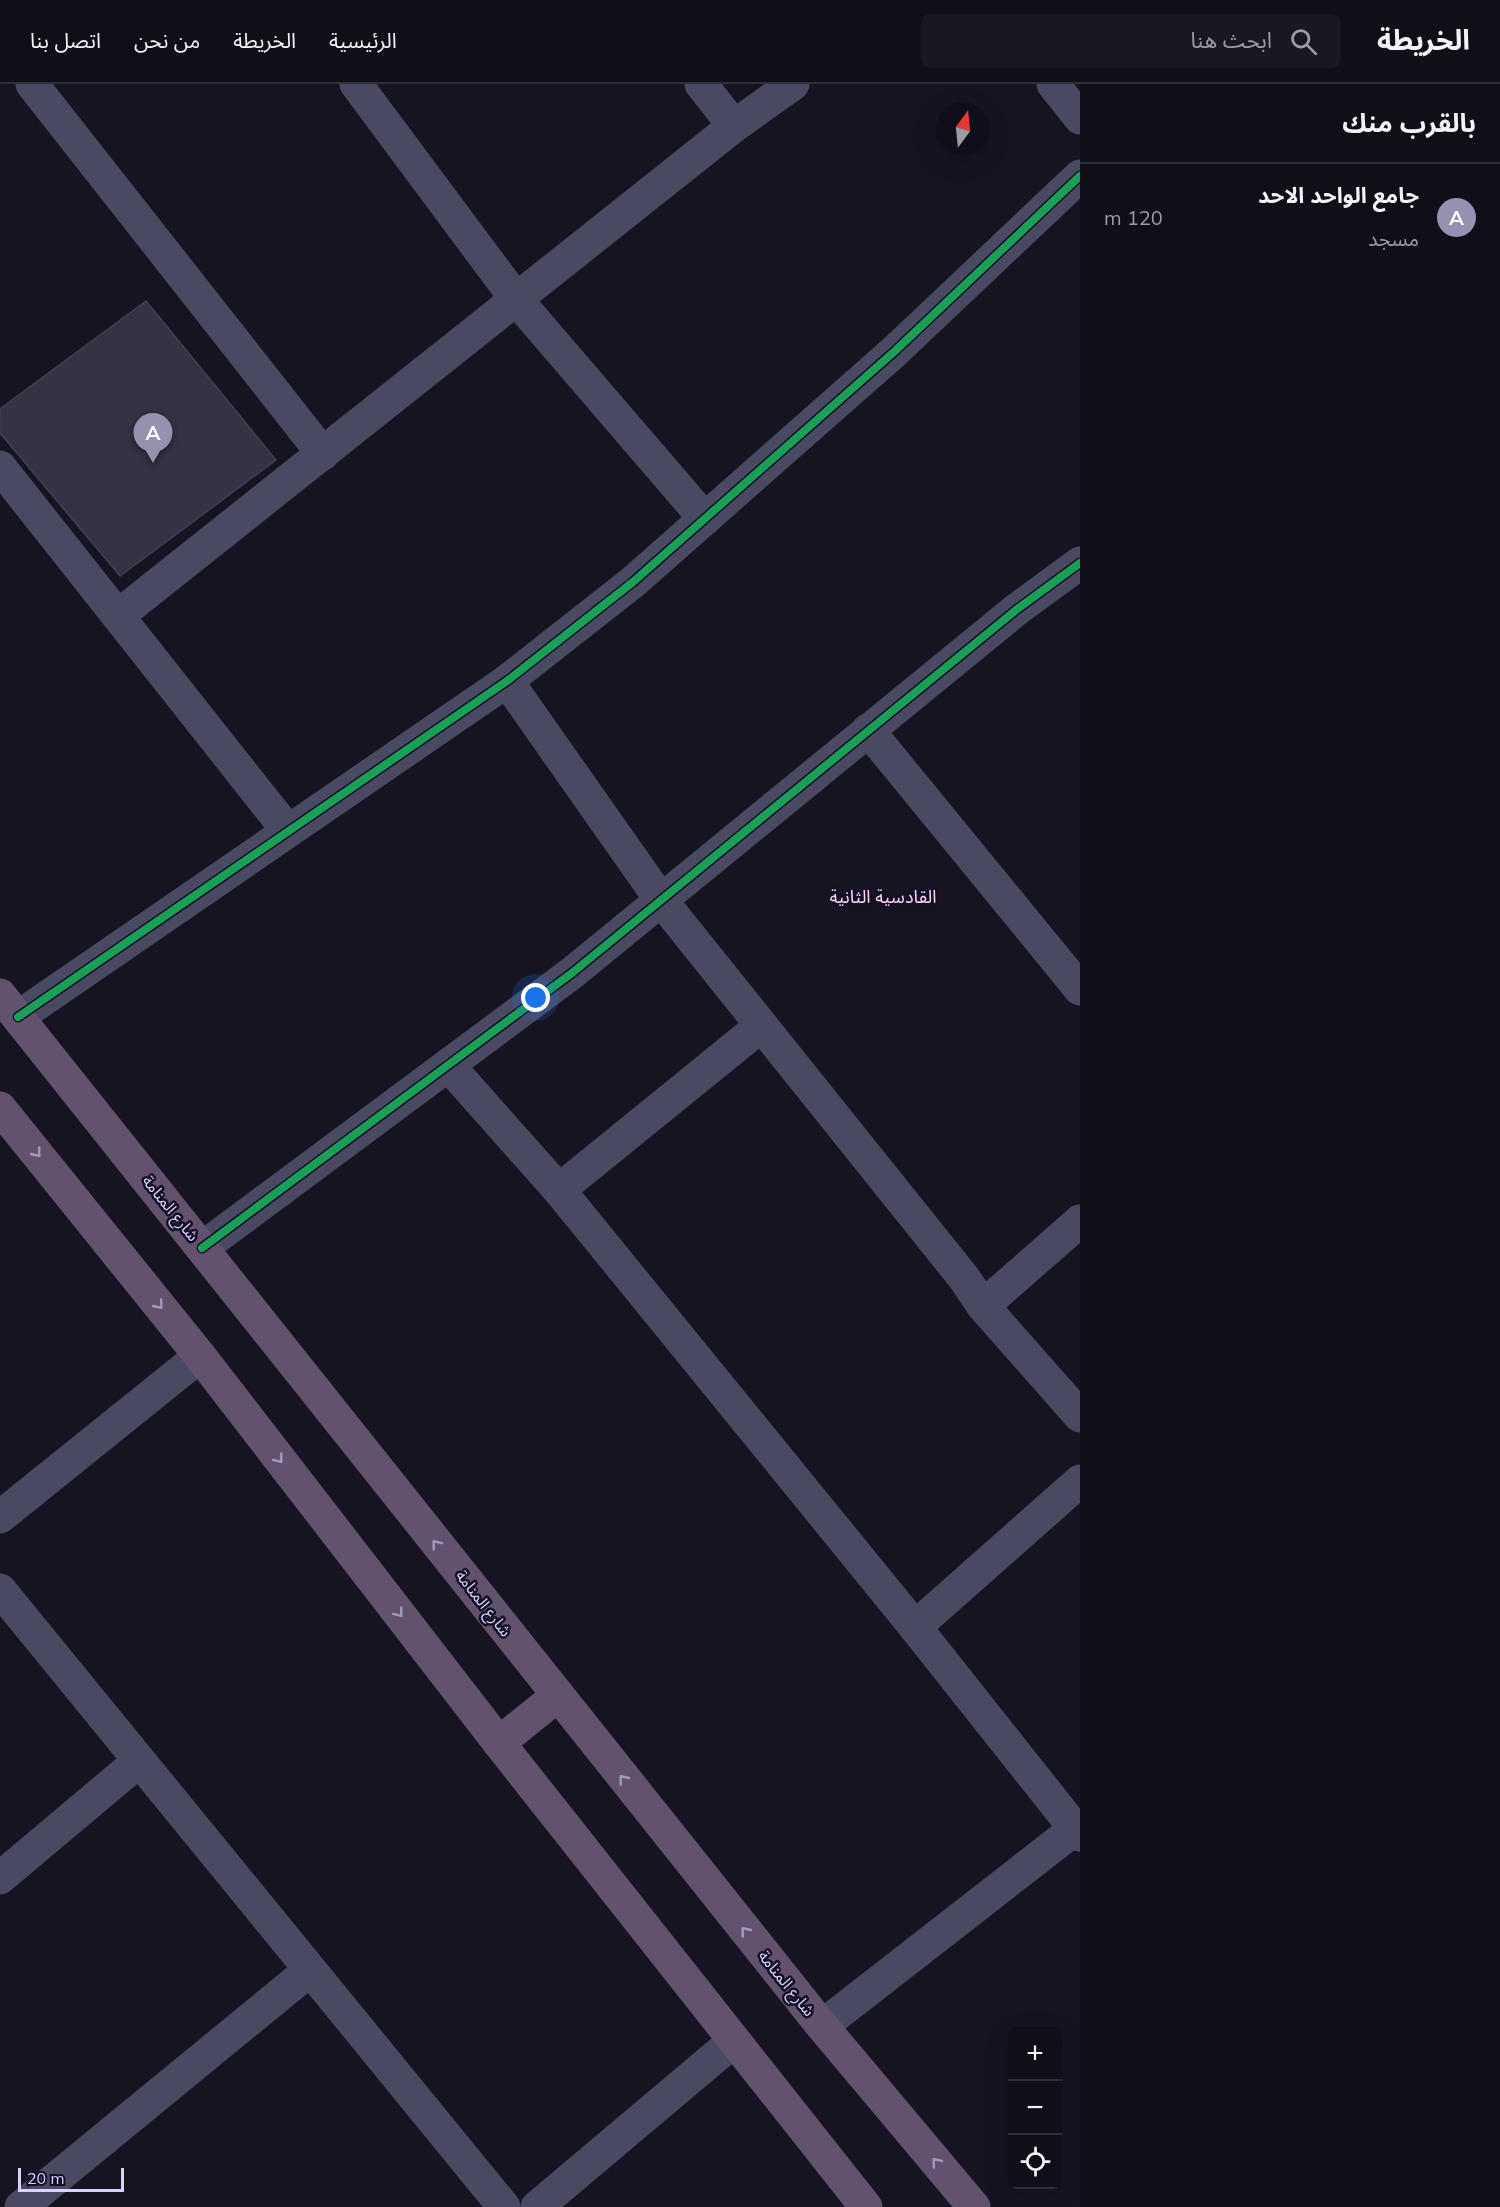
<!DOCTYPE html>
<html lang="ar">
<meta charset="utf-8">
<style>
body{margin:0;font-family:Mulish,"Noto Sans Arabic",sans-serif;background:#191822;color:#f1f3f6;direction:rtl}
.controls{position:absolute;right:18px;bottom:18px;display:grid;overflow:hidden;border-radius:9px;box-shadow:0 6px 24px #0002}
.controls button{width:54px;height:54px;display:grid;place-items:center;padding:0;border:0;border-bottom:2px solid #302f38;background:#100f19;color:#f1f3f6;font:30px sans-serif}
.compass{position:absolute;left:936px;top:18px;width:54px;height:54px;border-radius:50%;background:#100f19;box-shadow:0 6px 24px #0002;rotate:15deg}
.scale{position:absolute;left:18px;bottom:15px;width:106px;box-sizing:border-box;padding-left:6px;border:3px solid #d9d4ff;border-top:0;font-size:16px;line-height:21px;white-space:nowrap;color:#d9d4ff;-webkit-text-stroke:4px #130f26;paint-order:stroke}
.you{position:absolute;left:536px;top:914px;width:21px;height:21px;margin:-15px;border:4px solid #fff;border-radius:50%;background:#1a73e8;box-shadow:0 0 0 9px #1a73e833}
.badge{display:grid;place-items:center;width:39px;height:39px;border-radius:50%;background:#9591b1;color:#fff;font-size:20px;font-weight:700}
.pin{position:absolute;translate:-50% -50px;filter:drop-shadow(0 2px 3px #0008)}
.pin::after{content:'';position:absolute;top:32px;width:21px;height:18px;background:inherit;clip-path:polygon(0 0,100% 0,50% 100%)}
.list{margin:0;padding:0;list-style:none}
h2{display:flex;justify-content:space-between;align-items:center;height:78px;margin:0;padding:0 24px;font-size:26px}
h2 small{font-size:20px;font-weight:400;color:#9c9ca2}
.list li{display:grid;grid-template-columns:39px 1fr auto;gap:18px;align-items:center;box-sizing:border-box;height:108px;padding:0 24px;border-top:2px solid #302f38}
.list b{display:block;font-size:22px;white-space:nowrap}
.list p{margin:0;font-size:20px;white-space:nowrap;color:#9c9ca2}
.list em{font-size:20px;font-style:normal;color:#9c9ca2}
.icon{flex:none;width:33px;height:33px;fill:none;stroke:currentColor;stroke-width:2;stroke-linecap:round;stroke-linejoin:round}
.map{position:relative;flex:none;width:1080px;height:2123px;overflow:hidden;direction:ltr}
header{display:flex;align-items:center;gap:36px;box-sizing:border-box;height:84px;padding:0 30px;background:#100f19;border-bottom:2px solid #302f38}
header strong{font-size:28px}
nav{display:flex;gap:33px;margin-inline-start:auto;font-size:21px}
.search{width:420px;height:54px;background:#191822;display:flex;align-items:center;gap:15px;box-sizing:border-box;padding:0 21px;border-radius:9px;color:#9c9ca2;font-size:22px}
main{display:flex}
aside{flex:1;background:#100f19}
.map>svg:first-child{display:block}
</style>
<header>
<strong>الخريطة</strong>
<div class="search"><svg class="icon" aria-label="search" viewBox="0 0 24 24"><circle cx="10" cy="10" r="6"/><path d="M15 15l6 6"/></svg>ابحث هنا</div>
<nav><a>الرئيسية</a><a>الخريطة</a><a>من نحن</a><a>اتصل بنا</a></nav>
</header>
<main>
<aside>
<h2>بالقرب منك<small></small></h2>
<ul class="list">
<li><span class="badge">A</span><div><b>جامع الواحد الاحد</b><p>مسجد</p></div><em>120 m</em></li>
</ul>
</aside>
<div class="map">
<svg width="1080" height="2123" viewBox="0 0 1080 2123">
<rect width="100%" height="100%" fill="#161421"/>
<path fill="#343243" stroke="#433f54" stroke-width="1.5" d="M146,217L276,376L120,492L0,349V325Z"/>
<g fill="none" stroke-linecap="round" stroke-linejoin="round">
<g stroke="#4a4962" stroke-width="33">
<path d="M32,0L323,370"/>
<path d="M356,0L516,215L705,435"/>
<path d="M701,0L734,42"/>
<path d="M1053,0L1080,34"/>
<path d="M0,383L288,747"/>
<path d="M119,531L734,42L793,0"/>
<path d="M507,597L661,816L964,1194L983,1222L1080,1332"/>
<path d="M868,646L1080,905"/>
<path d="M18,933L507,597L633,498L895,267L1080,92"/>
<path d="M448,981L559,1106L915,1543L1080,1751"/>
<path d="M559,1106L761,942"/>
<path d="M202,1164L572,889L1016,526L1080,479"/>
<path d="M983,1222L1080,1137"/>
<path d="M0,1433L200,1272"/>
<path d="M0,1506L504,2123"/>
<path d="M915,1543L1080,1397"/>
<path d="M0,1794L139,1677"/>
<path d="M21,2123L310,1886"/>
<path d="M537,2123L734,1957"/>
</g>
<path stroke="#4a4962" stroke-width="33" d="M822,1942L1080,1741"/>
<g stroke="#62526e" stroke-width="33">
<path d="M0,911L822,1942L974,2123"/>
<path d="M0,1024L200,1272L499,1659L866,2123"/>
<path d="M499,1659L557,1612"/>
</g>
<g stroke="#130f26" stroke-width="11">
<g id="cycleway">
<path d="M18,933L507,597L633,498L895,267L1080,92"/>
<path d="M202,1164L572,889L1016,526L1080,479"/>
</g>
</g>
<use href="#cycleway" stroke="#1a9f57" stroke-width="8"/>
</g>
<defs><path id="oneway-chevron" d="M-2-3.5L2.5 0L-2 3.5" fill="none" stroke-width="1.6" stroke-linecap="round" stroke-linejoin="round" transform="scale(1.5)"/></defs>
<g stroke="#a39abe">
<use href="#oneway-chevron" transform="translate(37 1069) rotate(51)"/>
<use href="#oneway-chevron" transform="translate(159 1221) rotate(51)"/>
<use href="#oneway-chevron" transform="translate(279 1375) rotate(52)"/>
<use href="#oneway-chevron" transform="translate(436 1460) rotate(-128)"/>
<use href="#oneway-chevron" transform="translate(399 1529) rotate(52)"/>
<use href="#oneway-chevron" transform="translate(623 1695) rotate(-129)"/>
<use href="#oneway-chevron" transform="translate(745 1847) rotate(-129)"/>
<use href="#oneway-chevron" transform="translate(936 2078) rotate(-130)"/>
</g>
<g text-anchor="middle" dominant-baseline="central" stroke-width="5" stroke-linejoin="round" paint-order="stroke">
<g font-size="16" fill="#d9d4ff" stroke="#130f26">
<text transform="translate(171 1124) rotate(51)">شارع المنامة</text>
<text transform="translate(484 1519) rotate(52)">شارع المنامة</text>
<text transform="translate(787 1899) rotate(51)">شارع المنامة</text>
</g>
<g font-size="18" fill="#ffd6f0" stroke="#130f26">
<text x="883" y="812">القادسية الثانية</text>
</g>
</g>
</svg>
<div class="controls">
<button>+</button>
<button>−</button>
<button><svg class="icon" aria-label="locate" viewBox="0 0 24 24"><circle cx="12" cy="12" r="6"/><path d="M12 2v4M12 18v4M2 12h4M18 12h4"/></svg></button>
</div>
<svg class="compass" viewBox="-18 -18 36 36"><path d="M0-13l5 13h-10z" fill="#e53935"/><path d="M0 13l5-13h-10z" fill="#9c9ca2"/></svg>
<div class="scale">20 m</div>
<div class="you"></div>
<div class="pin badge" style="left:153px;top:379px">A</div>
</div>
</main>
